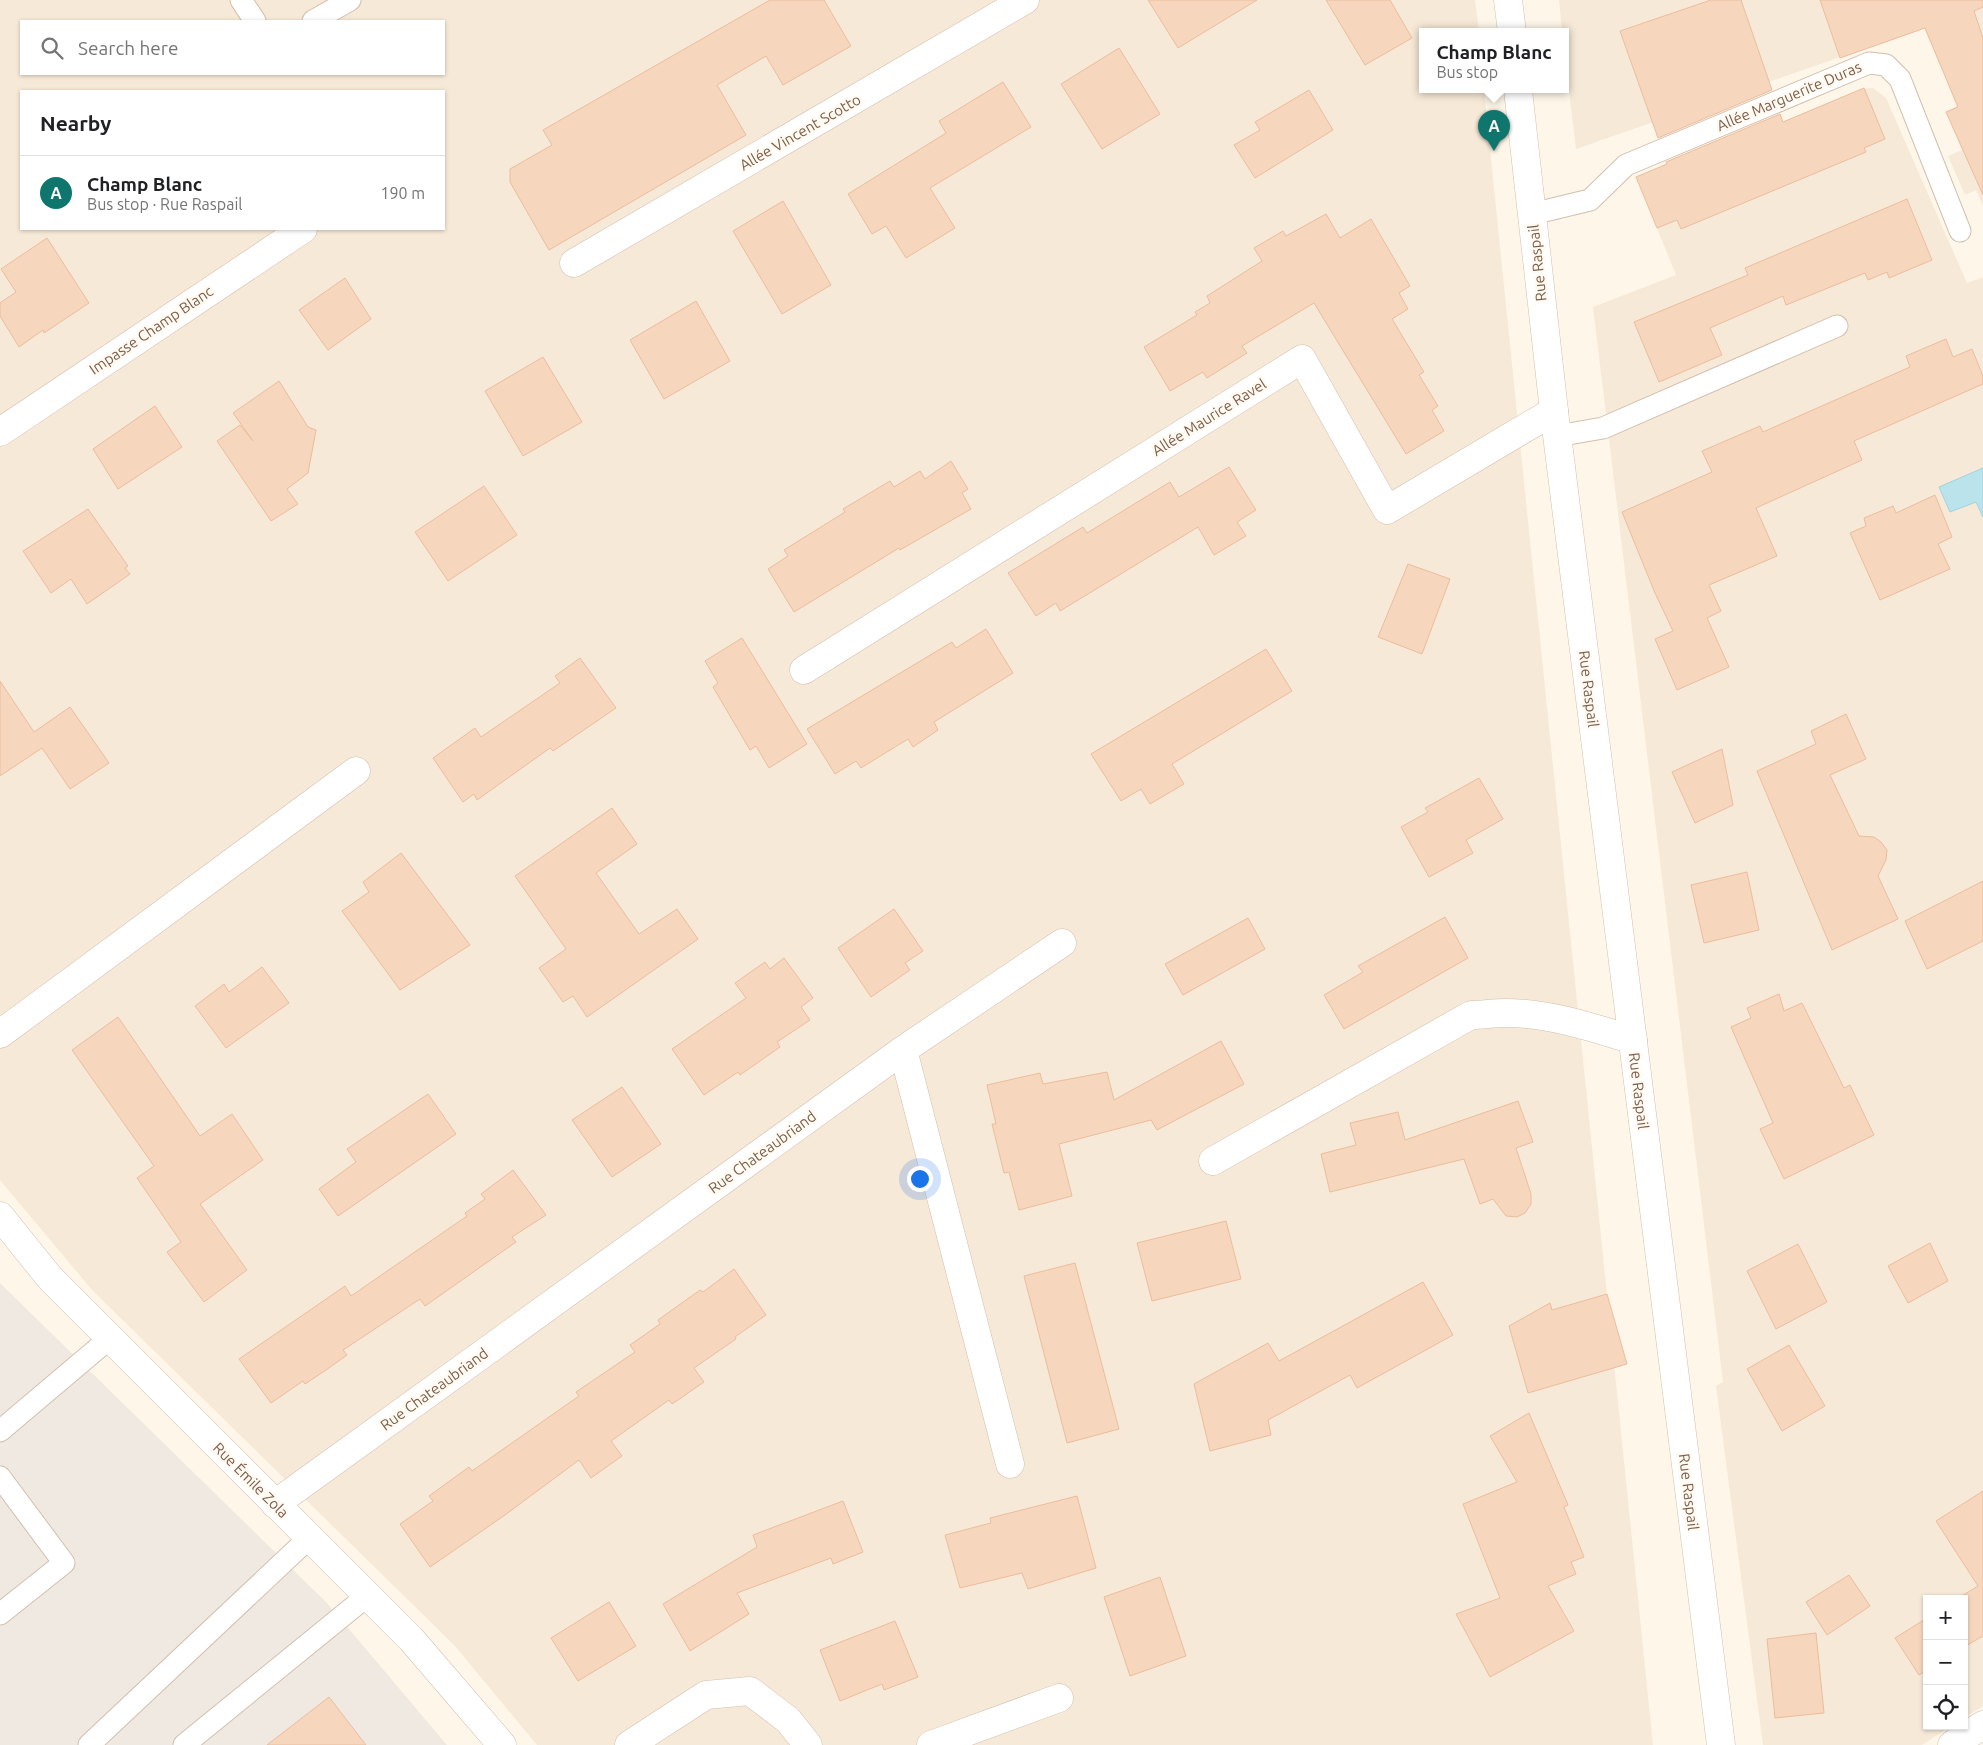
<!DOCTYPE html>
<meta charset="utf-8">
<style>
body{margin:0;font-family:Ubuntu,sans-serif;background:#f6f6f6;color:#202124}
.controls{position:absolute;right:15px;bottom:15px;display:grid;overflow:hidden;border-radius:0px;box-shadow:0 1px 4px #0004}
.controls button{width:45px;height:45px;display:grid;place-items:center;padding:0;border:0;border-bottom:1px solid #e0e0e0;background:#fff;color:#202124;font:25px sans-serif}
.you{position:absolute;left:919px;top:1178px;width:18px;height:18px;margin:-12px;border:4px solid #fff;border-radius:50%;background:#1a73e8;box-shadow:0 0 0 8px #1a73e833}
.badge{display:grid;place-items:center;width:32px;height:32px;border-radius:50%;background:#0f766e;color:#fff;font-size:16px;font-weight:700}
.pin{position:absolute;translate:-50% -41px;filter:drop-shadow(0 1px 2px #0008)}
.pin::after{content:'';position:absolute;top:26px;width:18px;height:15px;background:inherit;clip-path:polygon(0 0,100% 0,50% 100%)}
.popup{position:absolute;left:1419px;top:28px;width:150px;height:65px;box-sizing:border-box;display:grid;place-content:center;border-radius:0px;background:#fff;filter:drop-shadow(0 1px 4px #0005);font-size:16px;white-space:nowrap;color:#757577}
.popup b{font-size:19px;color:#202124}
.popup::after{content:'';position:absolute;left:50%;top:100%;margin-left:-10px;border:10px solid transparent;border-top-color:#fff}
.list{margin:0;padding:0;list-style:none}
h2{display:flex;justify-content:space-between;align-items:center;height:65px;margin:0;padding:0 20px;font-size:21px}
h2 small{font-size:16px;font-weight:400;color:#757577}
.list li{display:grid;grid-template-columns:32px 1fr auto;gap:15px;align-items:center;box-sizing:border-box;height:75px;padding:0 20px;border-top:1px solid #e0e0e0}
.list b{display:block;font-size:19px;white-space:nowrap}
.list p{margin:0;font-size:16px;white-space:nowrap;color:#757577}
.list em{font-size:16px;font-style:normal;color:#757577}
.icon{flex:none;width:28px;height:28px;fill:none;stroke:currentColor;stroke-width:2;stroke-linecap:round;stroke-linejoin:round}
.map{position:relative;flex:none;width:1983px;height:1745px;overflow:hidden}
.search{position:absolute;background:#fff;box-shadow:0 1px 4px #0004;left:20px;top:20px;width:425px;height:55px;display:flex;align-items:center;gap:12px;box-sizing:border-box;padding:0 18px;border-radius:0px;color:#757577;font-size:19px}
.panel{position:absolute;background:#fff;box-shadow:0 1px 4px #0004;left:20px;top:90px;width:425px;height:140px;border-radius:0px}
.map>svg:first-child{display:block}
</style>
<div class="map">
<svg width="1983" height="1745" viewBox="0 0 1983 1745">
<rect width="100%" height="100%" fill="#fef7e9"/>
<g fill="#f7e9d7" fill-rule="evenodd">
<path d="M0,0H1475L1479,32H1423V90H1484L1653,1745H537L454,1645L92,1290L0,1180ZM21,21H444V74H21ZM21,91H444V229H21Z"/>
<path d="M1559,0H1983V206L1976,190L1965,195L1948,156L1962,150L1946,112L1957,106L1924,28L1576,149L1565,58V32H1562Z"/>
<path d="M1873,88L1886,98L1967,283L1983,277V1706L1964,1718V1599H1927V1726H1951L1922,1745H1763L1716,1386L1723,1382L1593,307L1676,275L1636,177L1750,136L1864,89Z"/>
</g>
<path fill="#efe9e2" d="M0,1283L327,1603L447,1745H0Z"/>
<path fill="#bbe3eb" stroke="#a0d2de" d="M1983,468V517L1976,502L1950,512L1939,487Z"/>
<g fill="#f7d6be" stroke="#ebbd9c">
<path d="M770,0H824L851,46L783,85L766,56L717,85L746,135L549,250L510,182V169L552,145L543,130Z"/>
<path d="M1148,0H1257L1178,48Z"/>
<path d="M1326,0H1390L1412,38L1365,65Z"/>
<path d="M1711,0H1741L1772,90L1658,138L1620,31Z"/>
<path d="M1820,0H1983V7L1974,11L1983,38V195L1946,112L1958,107L1925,28L1840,58Z"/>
<path d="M1119,48L1160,114L1102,149L1061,84Z"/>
<path d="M1003,82L1031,127L930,188L955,228L906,258L886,226L872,234L848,194L946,133L939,121Z"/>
<path d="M1864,88L1885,139L1864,148L1866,152L1681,229L1677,220L1657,228L1636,177L1667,164L1666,162L1780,114L1783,122Z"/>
<path d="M1309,90L1333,130L1255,178L1234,145L1260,130L1255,122Z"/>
<path d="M1907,199L1932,260L1889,278L1887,272L1868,280L1865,273L1786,305L1783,296L1710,328L1722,355L1659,382L1634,322L1748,275L1745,268Z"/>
<path d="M783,201L831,285L782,314L733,231Z"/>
<path d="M1326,214L1340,238L1371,219L1410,286L1399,293L1408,309L1392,319L1424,372L1419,375L1438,406L1432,410L1444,431L1406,454L1314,303L1242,346L1247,353L1207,378L1203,372L1170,391L1144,347L1197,315L1195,312L1210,303L1207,296L1262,261L1254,248L1283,231L1286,236Z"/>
<path d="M47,238L89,303L44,333L43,330L19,347L0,316V303L16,292L1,269Z"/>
<path d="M345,278L371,319L328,350L299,310Z"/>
<path d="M696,301L730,361L664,399L630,340Z"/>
<path d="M1946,339L1953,357L1972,349L1983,376V384L1854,441L1862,460L1756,508L1777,556L1709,585L1721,611L1707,618L1729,667L1677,690L1655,639L1673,631L1655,593L1622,512L1712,472L1702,451L1760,426L1763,432L1910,367L1906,356Z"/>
<path d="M543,357L582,422L523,456L485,391Z"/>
<path d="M279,381L308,427L316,430L308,473L287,489L298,504L271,521L217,441L240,425L253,441L233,413Z"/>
<path d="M155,406L182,447L118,489L93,449Z"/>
<path d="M951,461L968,489L962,493L971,509L900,550L899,548L794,612L768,569L788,556L784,550L845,512L843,509L890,481L894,487L920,471L925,479Z"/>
<path d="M1229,467L1256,510L1237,522L1246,536L1214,555L1198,527L1060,611L1056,603L1036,616L1008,573L1083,527L1087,533L1170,482L1179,497Z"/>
<path d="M484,486L517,535L448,581L415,532Z"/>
<path d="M1935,495L1952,537L1938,544L1950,569L1880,600L1850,533L1866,526L1864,518L1893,506L1896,513Z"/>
<path d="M88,509L128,566L125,568L130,574L87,604L71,579L51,593L23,551Z"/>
<path d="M1408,564L1450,579L1422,654L1378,637Z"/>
<path d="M986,629L1013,673L934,722L938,730L913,747L908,739L861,768L856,761L835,774L807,729L952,642L956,648Z"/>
<path d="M742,638L807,744L769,768L756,746L750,750L713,687L718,683L705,661Z"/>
<path d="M1266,649L1292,691L1172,764L1184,784L1150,804L1141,789L1121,801L1091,754Z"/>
<path d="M580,658L616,708L553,751L550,748L477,800L474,794L463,802L433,758L475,728L481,737L560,683L555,676Z"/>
<path d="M0,681L34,732L70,707L109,763L70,789L42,748L0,776Z"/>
<path d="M1846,714L1866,759L1830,775L1859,836L1874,837L1881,842L1887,850L1886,860L1878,876L1898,919L1832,950L1757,771L1816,744L1811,731Z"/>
<path d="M1722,749L1733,805L1695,823L1672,772Z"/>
<path d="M1479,778L1503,819L1466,840L1473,853L1429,877L1401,827L1428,812L1425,808Z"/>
<path d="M612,808L637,844L596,873L639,934L677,909L698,939L587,1017L573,996L563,1002L539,968L566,949L515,876Z"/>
<path d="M401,853L470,945L400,990L342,911L369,892L363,882Z"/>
<path d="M1747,872L1759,930L1704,943L1691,885Z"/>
<path d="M1983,881V941L1927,969L1905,921Z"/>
<path d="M894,909L923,951L905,963L910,970L871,997L838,948Z"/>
<path d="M1445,917L1468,958L1344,1029L1324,995L1363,972L1358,966Z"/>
<path d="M1248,918L1265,949L1183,995L1165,964Z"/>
<path d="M784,958L813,998L801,1007L810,1020L777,1042L780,1047L740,1075L738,1072L704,1095L672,1049L746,998L735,983L765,962L770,969Z"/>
<path d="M262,967L289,1003L226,1048L195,1006L224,984L229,992Z"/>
<path d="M1779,994L1784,1011L1802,1003L1844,1088L1850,1085L1874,1135L1784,1179L1760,1129L1773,1123L1731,1027L1751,1018L1747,1008Z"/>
<path d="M118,1017L200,1136L232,1114L263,1160L200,1204L247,1270L204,1302L167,1252L181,1242L137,1178L154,1166L72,1050Z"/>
<path d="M1221,1041L1244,1084L1157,1130L1151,1120L1059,1144L1072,1196L1019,1210L1009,1172L1004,1173L992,1124H996L987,1085L1040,1073L1043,1084L1107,1072L1114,1100Z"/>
<path d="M622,1087L661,1144L612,1177L572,1120Z"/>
<path d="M428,1094L456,1134L338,1216L319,1189L356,1162L347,1149Z"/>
<path d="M1518,1101L1533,1142L1516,1148L1531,1194V1204L1525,1213L1517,1217L1506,1216L1493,1199L1480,1204L1464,1159L1330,1192L1321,1154L1356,1145L1350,1123L1398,1112L1405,1140Z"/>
<path d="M513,1170L546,1215L512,1237L516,1242L425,1306L420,1299L343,1350L347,1355L326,1370L305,1384L303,1381L271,1403L239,1359L345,1286L351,1296L467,1216L465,1213L485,1199L481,1194Z"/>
<path d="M1226,1221L1241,1279L1152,1301L1137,1243Z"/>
<path d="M1930,1243L1948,1281L1908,1303L1888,1266Z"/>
<path d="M1798,1244L1827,1302L1776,1329L1747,1271Z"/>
<path d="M1075,1263L1119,1429L1067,1443L1024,1276Z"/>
<path d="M734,1269L766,1315L735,1337L736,1339L694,1368L704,1382L672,1404L669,1400L611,1441L622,1456L591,1478L579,1460L505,1515L430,1567L400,1524L433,1501L429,1496L469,1467L472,1471L579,1396L576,1392L635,1352L630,1345L660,1324L658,1320L700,1290L703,1292Z"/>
<path d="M1423,1282L1453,1335L1357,1388L1350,1375L1268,1420L1271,1435L1210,1451L1194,1384L1268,1343L1279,1361Z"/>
<path d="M1607,1294L1627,1364L1528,1393L1509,1326L1550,1303L1552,1310Z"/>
<path d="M1789,1345L1825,1406L1782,1431L1747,1369Z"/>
<path d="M1529,1413L1568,1505L1564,1507L1584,1557L1571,1562L1576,1574L1548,1586L1574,1631L1490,1677L1456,1614L1500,1598L1463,1504L1517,1482L1490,1436Z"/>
<path d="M1983,1491V1636L1964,1647V1599H1957L1978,1586L1936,1521Z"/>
<path d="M1077,1496L1096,1568L1028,1589L1022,1573L960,1588L945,1535L991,1523L990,1518Z"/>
<path d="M843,1501L863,1552L833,1564L831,1558L737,1593L749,1614L690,1651L663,1604L757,1547L753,1535Z"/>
<path d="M1849,1575L1870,1606L1827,1635L1806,1602Z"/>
<path d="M1160,1577L1186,1656L1130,1676L1104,1597Z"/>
<path d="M609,1602L636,1646L578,1681L551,1638Z"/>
<path d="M1927,1618V1670L1919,1675L1895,1638Z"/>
<path d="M895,1621L918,1677L884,1690L882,1684L840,1701L820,1650Z"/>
<path d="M1816,1633L1824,1713L1775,1718L1767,1639Z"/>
<path d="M329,1697L366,1745H267Z"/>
</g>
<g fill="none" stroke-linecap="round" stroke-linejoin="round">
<g stroke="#d3bfad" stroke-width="23">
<g id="service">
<path d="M241,0L255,21"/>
<path d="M313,21L350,0"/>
<path d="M1532,214L1590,200L1626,165L1869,63L1886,65L1900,79L1960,231"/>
<path d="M1557,436L1603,428L1837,326"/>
<path d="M0,1431L110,1338"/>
<path d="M0,1477L64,1563L0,1614"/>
<path d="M89,1745L309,1538"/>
<path d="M184,1745L367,1596"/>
</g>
</g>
<g stroke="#d3bfad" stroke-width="29">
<g id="minor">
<path d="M1508,0L1512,32"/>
<path d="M1518,90L1554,411L1721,1745"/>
<path d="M574,263L1025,0"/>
<path d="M0,432L303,229"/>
<path d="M804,670L1302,359L1387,510L1554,411"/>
<path d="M0,1034L356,771"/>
<path d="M903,1050L1062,943"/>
<path d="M1213,1161L1471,1015C1482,1015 1494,1013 1506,1013C1549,1013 1591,1027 1633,1040"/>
<path d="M0,1216L50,1278L411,1639L502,1745"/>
<path d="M275,1504L903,1050L1010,1464"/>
<path d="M629,1745L706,1695L750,1691L788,1720L808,1745"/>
<path d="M931,1745L1059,1698"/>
<path d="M1952,1745L1983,1725"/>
</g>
</g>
<use href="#service" stroke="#fff" stroke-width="21"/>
<use href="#minor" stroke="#fff" stroke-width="28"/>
</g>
<g text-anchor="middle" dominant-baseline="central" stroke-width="5" stroke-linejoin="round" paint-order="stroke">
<g font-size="15" fill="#7d5d49" stroke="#fffaf2">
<text transform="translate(1789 96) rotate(-23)">Allée Marguerite Duras</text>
<text transform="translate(800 132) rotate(-30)">Allée Vincent Scotto</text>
<text transform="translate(1537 263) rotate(-96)">Rue Raspail</text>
<text transform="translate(151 330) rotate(-34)">Impasse Champ Blanc</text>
<text transform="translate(1209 417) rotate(-32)">Allée Maurice Ravel</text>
<text transform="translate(1589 689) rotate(83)">Rue Raspail</text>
<text transform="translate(1639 1091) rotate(83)">Rue Raspail</text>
<text transform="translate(762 1152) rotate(-36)">Rue Chateaubriand</text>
<text transform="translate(434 1389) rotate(-36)">Rue Chateaubriand</text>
<text transform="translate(251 1480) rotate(45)">Rue Émile Zola</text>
<text transform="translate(1689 1492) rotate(83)">Rue Raspail</text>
</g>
</g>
</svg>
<div class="controls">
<button>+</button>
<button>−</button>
<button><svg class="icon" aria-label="locate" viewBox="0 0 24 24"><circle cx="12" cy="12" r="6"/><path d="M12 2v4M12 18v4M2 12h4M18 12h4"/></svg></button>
</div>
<div class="you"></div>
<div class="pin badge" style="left:1494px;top:151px">A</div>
<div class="popup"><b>Champ Blanc</b>Bus stop</div>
<div class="search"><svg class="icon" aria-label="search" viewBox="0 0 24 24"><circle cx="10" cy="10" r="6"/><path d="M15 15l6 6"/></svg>Search here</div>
<section class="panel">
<h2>Nearby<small></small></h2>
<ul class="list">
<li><span class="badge">A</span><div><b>Champ Blanc</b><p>Bus stop · Rue Raspail</p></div><em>190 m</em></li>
</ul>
</section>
</div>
